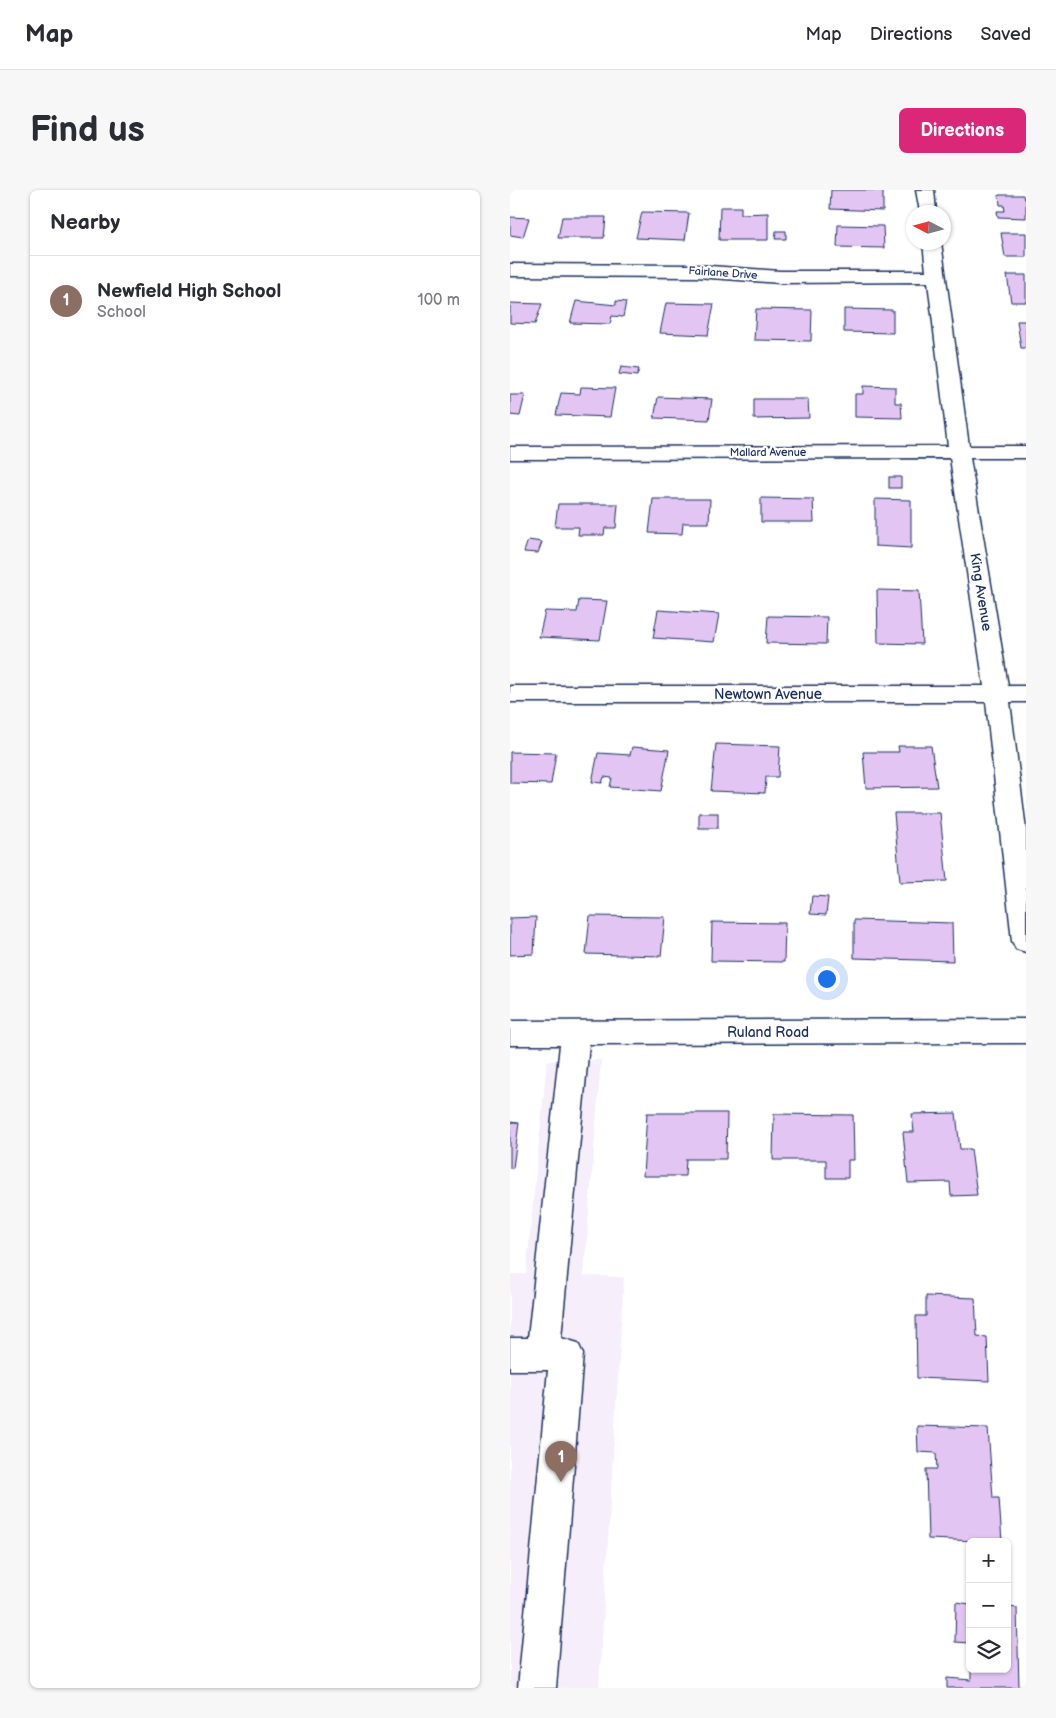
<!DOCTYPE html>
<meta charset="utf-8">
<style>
body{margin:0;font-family:"Balsamiq Sans",sans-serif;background:#f7f7f7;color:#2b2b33}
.controls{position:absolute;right:15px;bottom:15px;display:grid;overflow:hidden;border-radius:8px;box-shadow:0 1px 4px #0004}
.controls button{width:45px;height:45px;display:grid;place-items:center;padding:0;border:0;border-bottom:1px solid #e1e1e2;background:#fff;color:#2b2b33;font:25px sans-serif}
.compass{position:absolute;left:396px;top:15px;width:45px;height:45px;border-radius:50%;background:#fff;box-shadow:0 1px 4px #0004;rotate:276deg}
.you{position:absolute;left:316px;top:788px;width:18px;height:18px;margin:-12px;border:4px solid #fff;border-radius:50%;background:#1a73e8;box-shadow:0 0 0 8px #1a73e833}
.badge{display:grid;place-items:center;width:32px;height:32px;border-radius:50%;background:#db2777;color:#fff;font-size:16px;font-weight:700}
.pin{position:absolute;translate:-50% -41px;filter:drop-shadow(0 1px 2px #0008)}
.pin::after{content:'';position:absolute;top:26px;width:18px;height:15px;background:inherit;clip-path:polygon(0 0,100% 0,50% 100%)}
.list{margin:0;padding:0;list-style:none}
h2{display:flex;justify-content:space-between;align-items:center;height:65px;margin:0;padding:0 20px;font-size:21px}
h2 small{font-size:16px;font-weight:400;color:#7c7c81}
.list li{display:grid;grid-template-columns:32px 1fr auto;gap:15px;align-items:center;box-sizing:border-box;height:90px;padding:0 20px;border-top:1px solid #e1e1e2}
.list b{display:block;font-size:19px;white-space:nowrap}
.list p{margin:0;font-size:16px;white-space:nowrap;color:#7c7c81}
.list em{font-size:16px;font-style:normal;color:#7c7c81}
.icon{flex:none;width:28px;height:28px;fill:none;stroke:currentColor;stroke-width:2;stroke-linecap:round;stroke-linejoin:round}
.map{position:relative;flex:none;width:516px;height:1498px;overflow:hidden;border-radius:8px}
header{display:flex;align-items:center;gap:30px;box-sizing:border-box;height:70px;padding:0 25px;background:#fff;border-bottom:1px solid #e1e1e2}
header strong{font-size:24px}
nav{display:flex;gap:28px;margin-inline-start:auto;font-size:18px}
.intro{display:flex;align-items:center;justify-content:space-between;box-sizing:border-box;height:120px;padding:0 30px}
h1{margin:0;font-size:35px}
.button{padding:12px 22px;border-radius:8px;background:#db2777;color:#fff;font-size:18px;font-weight:700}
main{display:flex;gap:30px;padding:0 30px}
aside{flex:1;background:#fff;border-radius:8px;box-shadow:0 1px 4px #0004}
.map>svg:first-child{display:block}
</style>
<header>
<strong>Map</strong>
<nav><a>Map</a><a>Directions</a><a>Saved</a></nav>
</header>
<div class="intro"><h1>Find us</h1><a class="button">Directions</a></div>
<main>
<aside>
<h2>Nearby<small></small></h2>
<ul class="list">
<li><span class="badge" style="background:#8d6e63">1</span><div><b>Newfield High School</b><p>School</p></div><em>100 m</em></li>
</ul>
</aside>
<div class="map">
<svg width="516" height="1498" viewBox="0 0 516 1498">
<rect width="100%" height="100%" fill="#fff"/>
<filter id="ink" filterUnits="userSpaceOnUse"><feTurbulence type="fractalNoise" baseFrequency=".02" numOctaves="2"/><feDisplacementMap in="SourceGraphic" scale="10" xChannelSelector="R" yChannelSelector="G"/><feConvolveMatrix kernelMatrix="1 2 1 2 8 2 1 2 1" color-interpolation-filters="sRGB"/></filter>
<g filter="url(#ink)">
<path fill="#f6eefb" d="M91,870L74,1086L114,1087L89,1498H0V1084H16L37,871Z"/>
<g fill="#e2c5f3" stroke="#1b2f5e">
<path d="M321,0H373V21L320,19Z"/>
<path d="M489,5H513L516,11V28L488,27L487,21H495L494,15H490Z"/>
<path d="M210,17H231V24L258,23V50H209Z"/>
<path d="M132,22L179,23L175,50L126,48Z"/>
<path d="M0,27L19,28L13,47L0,45Z"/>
<path d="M52,27H96L94,48H48Z"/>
<path d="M328,35L373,36L374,58L327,57Z"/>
<path d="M266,41H276V49H265Z"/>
<path d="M491,43H516V67H495Z"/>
<path d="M497,85H516V112H501Z"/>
<path d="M66,111L106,115V111L116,112L113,127L102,126L100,134L60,133Z"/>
<path d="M0,113L32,114L25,134L0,133Z"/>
<path d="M156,113L204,114L198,145L150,143Z"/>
<path d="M246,119L302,120L301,151L244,150Z"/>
<path d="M334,119L383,120V143L334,142Z"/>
<path d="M507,131H516V158H511Z"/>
<path d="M111,177L129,179L127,186L109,184Z"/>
<path d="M353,196L385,197V213H391L392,228L345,227V204H353Z"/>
<path d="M71,197L105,198L100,227L46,225L51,203L70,204Z"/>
<path d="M0,205H15L10,226L0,225Z"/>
<path d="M148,207L202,209L199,230L144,228Z"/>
<path d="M244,209H298L299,228L244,229Z"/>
<rect x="379" y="287" width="12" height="11"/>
<path d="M251,308L303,309L304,332H251Z"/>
<path d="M143,309H200L199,333H173L172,344L139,343Z"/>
<path d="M365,309L401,310V358L365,356Z"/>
<path d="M48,314H108L106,338H95L94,345H68L69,337H45Z"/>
<path d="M18,350L32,352L28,363L14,362Z"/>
<path d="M367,400L409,401L412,454L368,453Z"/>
<path d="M69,410L97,411L90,450L29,447L35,421L67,422Z"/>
<path d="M148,420L209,424L204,452L143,448Z"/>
<path d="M258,426L317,427L316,454L256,453Z"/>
<path d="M206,554L270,556L268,587H256L255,603L201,601Z"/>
<path d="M388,556H421L427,597L356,598L353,562H389Z"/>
<path d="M122,557L159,560L151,601L100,597L102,588L94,587L92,593L82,592L88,563L120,565Z"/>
<path d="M0,562L46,563L41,594L0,593Z"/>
<rect x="189" y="623" width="19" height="15"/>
<path d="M384,623H430L437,691L390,692Z"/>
<path d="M302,706L318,707L316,725L300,724Z"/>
<path d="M80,726L155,727L151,766L76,764Z"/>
<path d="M26,727L24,764L0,765V728Z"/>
<path d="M344,730L442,733L443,771L344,768Z"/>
<path d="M202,732L275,733L274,772L201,771Z"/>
<path d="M137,923H217L216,969H176L175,986H133Z"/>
<path d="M446,923L450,959H461L467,1005L441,1006L440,992L398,993L393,942H404L402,924Z"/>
<path d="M264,924L343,925L344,970H338V988H316V970H263Z"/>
<path d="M0,932L9,933L3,978H0Z"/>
<path d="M416,1106L465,1108L467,1146L477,1147L479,1191L407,1188L406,1126H416Z"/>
<path d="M407,1236L478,1238L483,1308H489L492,1352L418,1349L416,1279H427L426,1263L408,1262Z"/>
<path d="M446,1412L460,1414V1453L445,1452Z"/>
<path d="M497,1417L507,1418L509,1498H437V1488L461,1490V1479H497Z"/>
</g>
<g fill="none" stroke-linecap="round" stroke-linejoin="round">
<g stroke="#1b2f5e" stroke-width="3">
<g id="minor">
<path d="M406,0H424L426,22H410Z"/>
<path d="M413,52H431L459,256H516V268H460L498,496H516V512H500L516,640V762L506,759L502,751L476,512H0V496H474L440,268L0,269V257L438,256L418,92L270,93L186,87L0,86V74L186,75L270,81H416Z"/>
<path d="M516,829V853L79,854L51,1148L68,1153L73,1164L46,1498H8L38,1180H0V1148H18L50,855H0V831Z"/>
</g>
</g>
<use href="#minor" fill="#fff" fill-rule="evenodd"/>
</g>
</g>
<g text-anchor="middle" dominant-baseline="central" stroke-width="4.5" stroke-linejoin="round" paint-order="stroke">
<g font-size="11" fill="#1b2f5e" stroke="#fff">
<text transform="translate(213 83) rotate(4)">Fairlane Drive</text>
<text x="258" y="262">Mallard Avenue</text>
</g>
<g font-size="14" fill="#1b2f5e" stroke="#fff">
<text transform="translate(471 402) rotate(81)">King Avenue</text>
<text x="258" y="504">Newtown Avenue</text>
<text x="258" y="842">Ruland Road</text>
</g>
</g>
</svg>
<div class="controls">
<button>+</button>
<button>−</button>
<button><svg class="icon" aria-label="layers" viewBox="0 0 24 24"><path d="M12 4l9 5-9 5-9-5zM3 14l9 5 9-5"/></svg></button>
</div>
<svg class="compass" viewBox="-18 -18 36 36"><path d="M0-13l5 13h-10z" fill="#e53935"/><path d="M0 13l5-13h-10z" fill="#7c7c81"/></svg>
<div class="you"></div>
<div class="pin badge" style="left:51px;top:1292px;background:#8d6e63">1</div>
</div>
</main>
